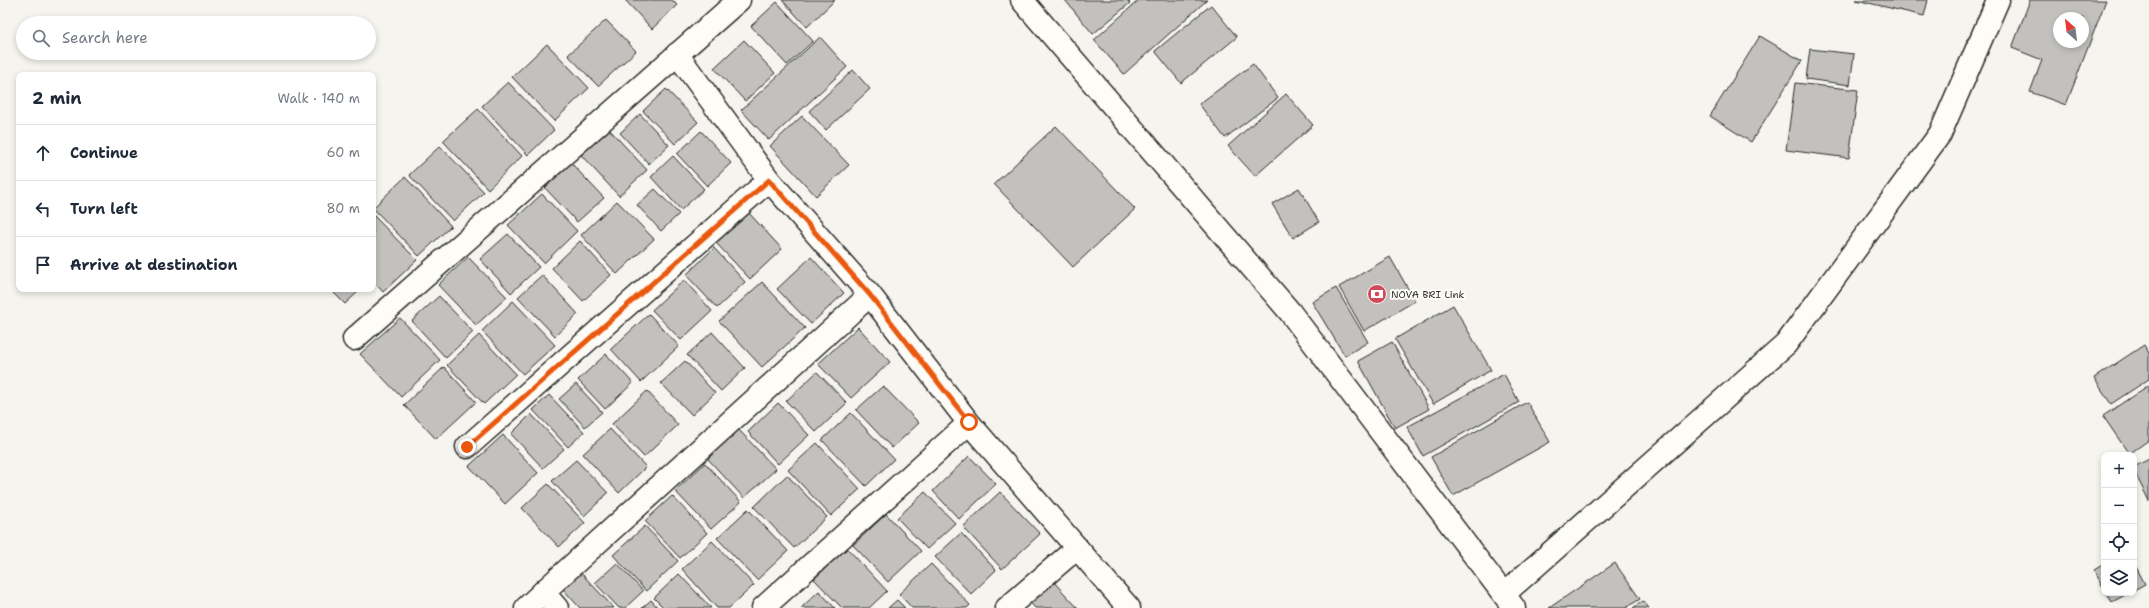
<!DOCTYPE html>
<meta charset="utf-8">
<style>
body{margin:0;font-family:"Shantell Sans",sans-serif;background:#f2f2f3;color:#1f2937}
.controls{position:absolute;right:12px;bottom:12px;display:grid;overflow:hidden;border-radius:8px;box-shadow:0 2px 6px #0003}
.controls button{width:36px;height:36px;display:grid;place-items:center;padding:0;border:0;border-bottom:1px solid #e0e1e3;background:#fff;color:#1f2937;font:20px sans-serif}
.compass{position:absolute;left:2053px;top:12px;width:36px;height:36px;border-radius:50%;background:#fff;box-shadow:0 2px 6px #0003;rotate:332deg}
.stop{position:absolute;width:12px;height:12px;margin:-9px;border:3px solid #ea580c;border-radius:50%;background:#fff}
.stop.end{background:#ea580c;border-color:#fff;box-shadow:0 1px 4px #0008}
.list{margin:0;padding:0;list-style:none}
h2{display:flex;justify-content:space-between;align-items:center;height:52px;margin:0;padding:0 16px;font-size:17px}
h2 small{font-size:13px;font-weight:400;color:#747a83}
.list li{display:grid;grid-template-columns:26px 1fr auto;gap:12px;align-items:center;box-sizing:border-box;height:56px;padding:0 16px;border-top:1px solid #e0e1e3}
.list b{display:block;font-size:15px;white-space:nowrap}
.list em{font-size:13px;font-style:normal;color:#747a83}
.icon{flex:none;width:22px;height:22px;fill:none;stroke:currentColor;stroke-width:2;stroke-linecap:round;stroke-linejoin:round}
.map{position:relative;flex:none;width:2149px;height:608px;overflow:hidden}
.search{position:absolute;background:#fff;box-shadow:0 2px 6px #0003;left:16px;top:16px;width:360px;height:44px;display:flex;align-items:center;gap:10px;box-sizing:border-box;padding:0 14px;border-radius:22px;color:#747a83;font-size:15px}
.panel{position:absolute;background:#fff;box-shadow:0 2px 6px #0003;left:16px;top:72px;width:360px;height:220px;border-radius:8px}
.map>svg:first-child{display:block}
</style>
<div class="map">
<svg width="2149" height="608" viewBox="0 0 2149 608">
<rect width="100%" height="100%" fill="#f5f4ef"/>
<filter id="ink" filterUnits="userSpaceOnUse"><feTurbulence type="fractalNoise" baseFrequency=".025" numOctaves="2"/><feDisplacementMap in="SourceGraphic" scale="8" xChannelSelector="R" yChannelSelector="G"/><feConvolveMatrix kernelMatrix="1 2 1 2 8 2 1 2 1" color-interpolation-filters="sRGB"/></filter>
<g filter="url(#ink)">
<g fill="#c2c1be" stroke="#2b2b2b" fill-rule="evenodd">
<path d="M625,0H672L677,5L652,29Z"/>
<path d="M782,0H835L807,27Z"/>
<path d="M1065,0H1127L1130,3L1093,34Z"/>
<path d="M1139,0H1207L1124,74L1094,40Z"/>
<path d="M1856,0H1928L1924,16Z"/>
<path d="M2030,0H2106L2066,105L2030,92L2042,60L2012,48ZM2059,18H2083V42H2059Z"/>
<path d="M777,2L813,41L787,65L751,26Z"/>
<path d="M1211,5L1237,37L1181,83L1155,51Z"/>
<path d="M606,20L636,51L598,86L568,55Z"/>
<path d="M1760,36L1802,61L1751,142L1710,116Z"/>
<path d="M820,37L847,67L769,140L741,110Z"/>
<path d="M744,40L775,73L745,101L714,68Z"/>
<path d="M547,44L589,88L554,121L512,77Z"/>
<path d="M1810,49L1854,54L1850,85L1806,79Z"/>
<path d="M1253,64L1278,98L1225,138L1199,104Z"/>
<path d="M853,70L870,89L826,130L809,111Z"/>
<path d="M508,82L554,130L528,155L482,106Z"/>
<path d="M1795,83L1858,90L1849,158L1786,150Z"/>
<path d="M666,89L698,122L675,144L643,111Z"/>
<path d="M1286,94L1313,125L1255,176L1228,146Z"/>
<path d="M478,109L522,156L488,189L443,141Z"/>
<path d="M640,114L669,145L649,164L620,133Z"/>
<path d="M802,116L849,165L816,196L770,146Z"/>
<path d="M1056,126L1135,209L1073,267L994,184Z"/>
<path d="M608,128L647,170L619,196L580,154Z"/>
<path d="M701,131L731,163L707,186L677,154Z"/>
<path d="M440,146L484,192L453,221L409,175Z"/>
<path d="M673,156L704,189L681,210L651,177Z"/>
<path d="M571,163L604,198L577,222L545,188Z"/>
<path d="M405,177L451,226L419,256L373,208Z"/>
<path d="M1299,188L1319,222L1293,238L1272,204Z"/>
<path d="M655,189L679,214L661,231L637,205Z"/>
<path d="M542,194L577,231L544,263L508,225Z"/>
<path d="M617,201L654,239L617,274L581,235Z"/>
<path d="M748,212L782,249L750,279L716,243Z"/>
<path d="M373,215L417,260L383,292L373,281Z"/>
<path d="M508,234L539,267L511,293L480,259Z"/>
<path d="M580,241L611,275L583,301L552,268Z"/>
<path d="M714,248L745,282L717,308L686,275Z"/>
<path d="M468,257L507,297L476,325L438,285Z"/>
<path d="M811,257L844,293L811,324L777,289Z"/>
<path d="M1390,257L1415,301L1364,331L1339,287Z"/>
<path d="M542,275L578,314L555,336L518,297Z"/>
<path d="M684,280L712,311L681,340L652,310Z"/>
<path d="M762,282L805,328L762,367L719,321Z"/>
<path d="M1336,288L1368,342L1345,356L1312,302Z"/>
<path d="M330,289H361L345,304Z"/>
<path d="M439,296L473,332L446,358L412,321Z"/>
<path d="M513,301L555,345L523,374L482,331Z"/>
<path d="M1453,305L1491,370L1433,404L1395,339Z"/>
<path d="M649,314L679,346L641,382L611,349Z"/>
<path d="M400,318L440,360L401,397L360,354Z"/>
<path d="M858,327L890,362L851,398L818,364Z"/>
<path d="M712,332L745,368L721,391L687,355Z"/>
<path d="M479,335L516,374L484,404L447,365Z"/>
<path d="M1392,342L1429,409L1395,428L1358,361Z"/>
<path d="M2144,345L2149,353V379L2111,404L2094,378Z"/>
<path d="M606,354L633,383L605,409L578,380Z"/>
<path d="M685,361L715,393L692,415L661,383Z"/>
<path d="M444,367L476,402L436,439L404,405Z"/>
<path d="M817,372L847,403L816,432L786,401Z"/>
<path d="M1504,374L1519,402L1423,456L1407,427Z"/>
<path d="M576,384L602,412L585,427L559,399Z"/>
<path d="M2149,385V440L2129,454L2103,416Z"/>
<path d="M883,386L919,423L892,448L856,410Z"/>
<path d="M647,391L678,425L644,457L612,424Z"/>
<path d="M549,395L584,432L568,447L533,410Z"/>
<path d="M1527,402L1550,442L1453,496L1431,457Z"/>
<path d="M778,403L809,435L778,464L748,432Z"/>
<path d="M851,413L894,459L866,486L822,440Z"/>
<path d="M531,414L564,449L543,468L511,434Z"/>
<path d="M610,429L646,467L619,493L583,454Z"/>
<path d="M738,429L776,469L744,498L707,458Z"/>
<path d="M503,435L538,473L505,504L469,466Z"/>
<path d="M817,443L860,489L831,516L788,470Z"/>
<path d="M969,456L996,484L959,519L933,491Z"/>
<path d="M2149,459V501L2134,471V467Z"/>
<path d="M576,460L608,493L584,516L552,481Z"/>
<path d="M705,463L741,502L711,529L675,491Z"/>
<path d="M787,475L827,517L794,548L754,507Z"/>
<path d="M548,484L585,523L559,547L522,508Z"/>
<path d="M925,492L955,523L927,549L897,518Z"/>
<path d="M1000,492L1040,534L1002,569L963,527Z"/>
<path d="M672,496L707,533L680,558L645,521Z"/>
<path d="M748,509L788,551L757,580L717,538Z"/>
<path d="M886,514L921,551L888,582L853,545Z"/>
<path d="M645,526L678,561L646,591L613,555Z"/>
<path d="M961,533L996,570L971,594L935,557Z"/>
<path d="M712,541L754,585L729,608H717L682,569Z"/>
<path d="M847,548L887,591L869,608H842L814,579Z"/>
<path d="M617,563L643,591L625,608H619L595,583Z"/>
<path d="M1615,563L1640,599L1626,608H1549Z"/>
<path d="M2134,563L2145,584L2134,590Z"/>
<path d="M931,564L970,605L967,608H912L899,594Z"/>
<path d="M2104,564V589L2094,570Z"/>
<path d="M580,572L614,608H580L562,588Z"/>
<path d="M679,574L711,608H664L654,598Z"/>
<path d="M1050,578L1078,608H1035L1027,599Z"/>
<path d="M819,591L835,608H801Z"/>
<path d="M2106,593H2129L2112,602Z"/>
<path d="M651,600L658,608H642Z"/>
<path d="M897,600L905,608H888Z"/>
<path d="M1643,601L1649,608H1633Z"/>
</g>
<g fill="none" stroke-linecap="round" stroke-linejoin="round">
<g stroke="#2b2b2b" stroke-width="25">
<g id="minor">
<path d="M1022,0L1290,312L1514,608"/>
<path d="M677,54L769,180L870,295L969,423L1129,608"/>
<path d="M354,339L739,0"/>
<path d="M467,447L769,180"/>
<path d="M1504,594L1786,344L1940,134L1998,0"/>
<path d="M526,608L543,592"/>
<path d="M557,608L543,592L870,295"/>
<path d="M763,608L969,423"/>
<path d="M1007,608L1077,548"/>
</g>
</g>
<use href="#minor" stroke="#fdfcf7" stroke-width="22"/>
</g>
</g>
<g fill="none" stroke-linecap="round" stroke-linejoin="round" filter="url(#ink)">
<path stroke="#ea580c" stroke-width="5" d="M467,447L769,180L870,295L969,422"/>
</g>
<defs>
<g id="bank-disc" transform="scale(1)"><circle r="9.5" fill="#d1495b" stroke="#fdfcf7"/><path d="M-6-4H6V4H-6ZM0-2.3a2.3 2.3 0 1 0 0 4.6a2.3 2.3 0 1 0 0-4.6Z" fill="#fff"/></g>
</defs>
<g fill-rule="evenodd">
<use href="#bank-disc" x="1377" y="294"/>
</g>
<g text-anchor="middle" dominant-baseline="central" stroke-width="4" stroke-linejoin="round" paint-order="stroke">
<g font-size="10" fill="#2b2b2b" stroke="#fdfcf7" text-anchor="start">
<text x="1391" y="294">NOVA BRI Link</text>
</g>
</g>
</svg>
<div class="controls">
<button>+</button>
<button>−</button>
<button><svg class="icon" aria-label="locate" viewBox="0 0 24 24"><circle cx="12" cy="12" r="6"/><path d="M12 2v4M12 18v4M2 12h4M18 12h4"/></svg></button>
<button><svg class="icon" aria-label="layers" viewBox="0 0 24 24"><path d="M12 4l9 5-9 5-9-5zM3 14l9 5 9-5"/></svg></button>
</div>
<svg class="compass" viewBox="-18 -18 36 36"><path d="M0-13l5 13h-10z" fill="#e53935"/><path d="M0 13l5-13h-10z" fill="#747a83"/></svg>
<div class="stop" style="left:969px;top:422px"></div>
<div class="stop end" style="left:467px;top:447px"></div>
<div class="search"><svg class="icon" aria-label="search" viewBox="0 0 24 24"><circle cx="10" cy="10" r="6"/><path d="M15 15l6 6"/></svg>Search here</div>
<section class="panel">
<h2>2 min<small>Walk · 140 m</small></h2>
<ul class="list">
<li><svg class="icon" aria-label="ahead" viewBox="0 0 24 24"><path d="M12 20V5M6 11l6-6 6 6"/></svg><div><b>Continue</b></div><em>60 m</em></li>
<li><svg class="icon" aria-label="left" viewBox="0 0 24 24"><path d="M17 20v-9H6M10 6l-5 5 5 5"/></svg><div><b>Turn left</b></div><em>80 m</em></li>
<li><svg class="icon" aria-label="arrive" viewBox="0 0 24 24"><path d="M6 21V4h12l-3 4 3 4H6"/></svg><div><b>Arrive at destination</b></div></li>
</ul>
</section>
</div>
